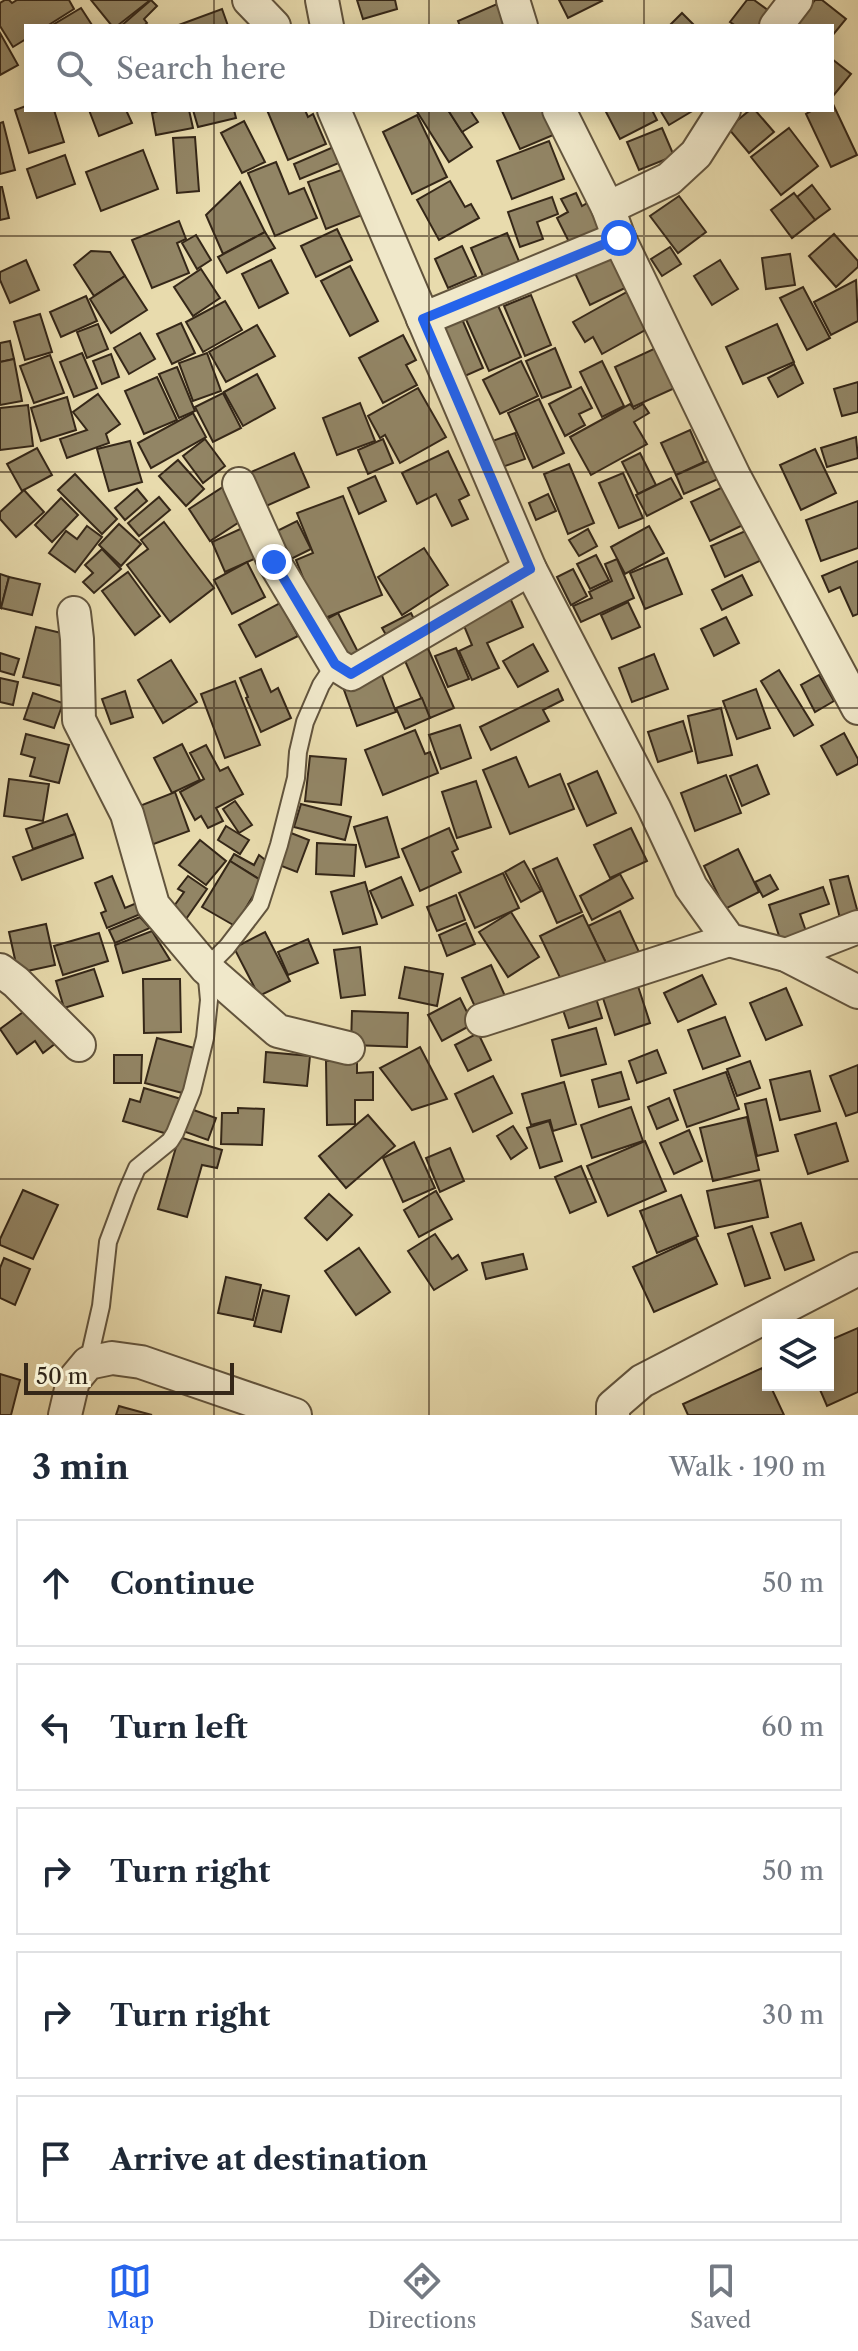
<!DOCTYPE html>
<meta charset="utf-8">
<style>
body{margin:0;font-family:"Libre Caslon Text",serif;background:#f6f6f7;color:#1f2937}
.controls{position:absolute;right:24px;bottom:24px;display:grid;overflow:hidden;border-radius:0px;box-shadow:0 4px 20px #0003}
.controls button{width:72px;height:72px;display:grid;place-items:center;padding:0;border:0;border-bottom:2px solid #e0e1e3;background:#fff;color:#1f2937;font:40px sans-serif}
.scale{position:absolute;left:24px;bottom:20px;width:210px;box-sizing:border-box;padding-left:8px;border:4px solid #352718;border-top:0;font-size:22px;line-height:28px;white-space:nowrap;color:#352718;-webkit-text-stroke:6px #f0e8ca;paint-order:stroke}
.stop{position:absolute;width:24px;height:24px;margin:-18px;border:6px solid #2563eb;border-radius:50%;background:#fff}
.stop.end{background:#2563eb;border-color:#fff;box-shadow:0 2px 8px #0008}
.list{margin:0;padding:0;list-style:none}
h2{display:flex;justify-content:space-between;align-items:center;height:104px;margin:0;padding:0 32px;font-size:34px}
h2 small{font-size:26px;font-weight:400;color:#747a83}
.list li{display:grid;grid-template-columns:52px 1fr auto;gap:24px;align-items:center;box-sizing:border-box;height:128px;margin:0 16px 16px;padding:0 16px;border:2px solid #e0e1e3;border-radius:0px}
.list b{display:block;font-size:30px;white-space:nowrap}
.list em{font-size:26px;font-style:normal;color:#747a83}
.icon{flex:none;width:44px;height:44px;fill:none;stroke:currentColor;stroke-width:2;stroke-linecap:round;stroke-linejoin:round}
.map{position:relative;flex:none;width:858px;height:1415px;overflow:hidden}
.search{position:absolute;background:#fff;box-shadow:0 4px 20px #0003;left:24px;right:24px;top:24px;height:88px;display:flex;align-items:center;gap:20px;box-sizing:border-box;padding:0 28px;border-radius:0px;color:#747a83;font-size:30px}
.sheet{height:824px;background:#fff}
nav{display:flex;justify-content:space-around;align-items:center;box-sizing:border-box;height:112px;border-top:2px solid #e0e1e3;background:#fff;font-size:22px;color:#747a83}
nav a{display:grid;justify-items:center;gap:4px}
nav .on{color:#2563eb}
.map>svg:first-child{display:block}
</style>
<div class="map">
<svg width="858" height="1415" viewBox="0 0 858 1415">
<rect width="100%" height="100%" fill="#e8dbad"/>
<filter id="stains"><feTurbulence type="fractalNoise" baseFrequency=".0025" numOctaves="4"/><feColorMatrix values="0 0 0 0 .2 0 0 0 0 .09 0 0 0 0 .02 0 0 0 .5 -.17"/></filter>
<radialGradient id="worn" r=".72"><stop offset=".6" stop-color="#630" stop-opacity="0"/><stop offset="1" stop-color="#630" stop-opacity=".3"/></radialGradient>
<g fill="#928565" stroke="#352718" stroke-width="2">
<path d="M5,0H9L12,3L17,0H69L74,9L47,26H26V39L13,47L0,26V3Z"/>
<path d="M91,0H148L149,1L117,26H112Z"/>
<path d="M151,0L157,6L144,19L147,23L144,26H121Z"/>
<path d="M357,0H395L397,9L363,19Z"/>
<path d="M559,0H601L602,1L568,18Z"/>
<path d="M747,0H754L776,16L769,26H736L730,22Z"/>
<path d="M815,0H822L846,19L832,36V26H800L796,23Z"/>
<path d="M497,4L506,26H460L458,21Z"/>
<path d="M81,8L92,25L51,26Z"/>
<path d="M222,9L228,26H176Z"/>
<path d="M682,13L695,26H669Z"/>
<path d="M0,33L18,65L0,75Z"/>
<path d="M832,59L851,74L833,96L832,95Z"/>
<path d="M832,102L857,155L831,167L806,114L813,110H832Z"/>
<path d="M26,106V110H54L64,142L29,153L15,110Z"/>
<path d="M89,110H126L132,123L99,136Z"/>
<path d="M161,110H189L193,128L156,135L152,113Z"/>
<path d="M193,110H234L236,118L198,127Z"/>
<path d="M267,110H305L308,117L313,114L326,144L288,160Z"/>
<path d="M416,110H448L472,147L449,162Z"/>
<path d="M448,110H470L478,122L462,132Z"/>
<path d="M548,110L558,133L520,149L502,111Z"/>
<path d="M605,110H652L657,120L620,139Z"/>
<path d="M660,110H694L669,125Z"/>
<path d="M750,110H755L774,132L749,153L728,128Z"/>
<path d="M417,115L447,177L412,194L383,132Z"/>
<path d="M244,121L265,162L242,173L221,133Z"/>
<path d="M3,122L15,170L0,174V123Z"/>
<path d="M662,128L674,156L639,170L627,142Z"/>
<path d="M789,128L818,166L781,195L751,157Z"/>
<path d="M195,137L199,191L177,193L173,138Z"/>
<path d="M549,141L564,179L512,199L497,161Z"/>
<path d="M345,142L351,158L300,179L294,164Z"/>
<path d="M143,150L158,189L101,211L86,172Z"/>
<path d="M65,155L75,184L37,198L27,169Z"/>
<path d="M276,162L289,194L304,188L317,218L275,236L248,173Z"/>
<path d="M344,169L362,215L326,229L308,182Z"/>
<path d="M450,181L465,207L471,204L479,218L439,240L417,200Z"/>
<path d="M240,182L265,232L223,254L206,215Z"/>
<path d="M812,185L830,209L815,220L797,197Z"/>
<path d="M0,187H2L9,218L0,220Z"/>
<path d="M576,193L582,206L589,202L603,231L571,246L557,218L568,212L561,199Z"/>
<path d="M794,193L815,220L792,238L771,210Z"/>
<path d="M679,196L706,232L678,253L650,216Z"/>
<path d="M552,197L558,214L537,222L543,239L520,247L508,212Z"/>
<path d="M179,221L186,239L177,243L189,273L152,288L132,240Z"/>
<path d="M337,229L352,260L316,277L301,246Z"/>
<path d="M265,232L275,248L227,273L218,257Z"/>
<path d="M507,233L521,266L485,281L471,248Z"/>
<path d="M834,234L858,261V267L836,287L809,256Z"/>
<path d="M196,235L211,260L197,269L182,243Z"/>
<path d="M462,246L476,276L448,288L435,259Z"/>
<path d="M670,247L681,264L662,276L651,259Z"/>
<path d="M91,251L110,252L125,276L94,296L74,265Z"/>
<path d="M610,254L625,288L590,305L574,271Z"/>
<path d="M790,254L795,285L766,289L762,258Z"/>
<path d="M26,260L39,290L10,303L0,280V272Z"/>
<path d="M271,260L288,293L259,308L242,274Z"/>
<path d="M720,260L738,289L712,305L694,276Z"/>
<path d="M350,266L378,321L350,336L321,281Z"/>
<path d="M201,269L220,298L193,316L174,287Z"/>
<path d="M125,276L147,310L111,333L90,299Z"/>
<path d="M856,280L858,321L831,335L814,302Z"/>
<path d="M803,287L830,338L807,350L780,298Z"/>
<path d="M634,288L647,329L602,354L593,337L585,342L573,322Z"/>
<path d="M531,295L551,345L525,356L504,306Z"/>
<path d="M86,296L97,321L61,337L50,312Z"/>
<path d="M225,301L242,330L203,352L186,322Z"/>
<path d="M496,301L521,357L489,371L464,315Z"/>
<path d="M40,314L52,352L25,360L14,322Z"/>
<path d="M462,319L483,368L458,379L437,330Z"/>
<path d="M181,323L195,353L172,364L157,334Z"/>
<path d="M98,324L108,349L87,358L77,332Z"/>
<path d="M777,324L794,362L743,384L726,347Z"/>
<path d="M257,325L275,356L226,382L209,352Z"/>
<path d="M140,333L155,359L129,374L114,348Z"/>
<path d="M403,335L416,360L406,365L417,385L383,403L359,358Z"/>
<path d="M10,341L14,359L0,362V343Z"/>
<path d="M658,347L677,387L633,407L615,367Z"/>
<path d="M555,348L571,387L542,398L526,361Z"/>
<path d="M82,353L97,388L74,397L60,362Z"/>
<path d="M207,353L221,391L193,401L179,363Z"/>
<path d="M111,354L119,377L102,384L93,361Z"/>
<path d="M50,355L64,393L34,403L20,366Z"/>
<path d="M14,359L22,401L0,405V362Z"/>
<path d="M521,361L538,396L500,414L483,380Z"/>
<path d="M602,361L624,406L602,417L580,372Z"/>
<path d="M794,364L803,383L778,397L768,378Z"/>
<path d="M177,367L195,411L179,418L159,374Z"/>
<path d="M257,374L275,408L243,426L224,392Z"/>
<path d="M157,377L177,420L144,434L125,391Z"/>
<path d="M858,382V412L842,416L834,389Z"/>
<path d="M581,387L592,408L579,414L585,425L565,436L549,404Z"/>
<path d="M418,388L446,437L400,463L385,435L380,438L368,416Z"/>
<path d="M223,393L241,428L213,442L195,407Z"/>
<path d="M98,394L120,424L106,434L109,443L67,458L60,439L87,430L73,412Z"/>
<path d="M67,397L76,430L41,441L31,408Z"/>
<path d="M539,399L564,453L533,468L508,413Z"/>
<path d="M360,403L375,441L337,455L323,418Z"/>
<path d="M630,404L634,409L643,404L649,413L634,422L647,444L591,475L570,437Z"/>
<path d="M28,405L33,446L0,450V408Z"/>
<path d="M193,413L206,437L151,468L138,443Z"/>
<path d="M690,430L704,462L676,475L661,443Z"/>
<path d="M515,433L525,459L491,471L481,445Z"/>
<path d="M856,437L858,458L827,467L821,448Z"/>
<path d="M205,439L225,466L203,483L183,456Z"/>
<path d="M383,439L393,463L368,474L358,450Z"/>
<path d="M130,441L142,482L109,491L97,449Z"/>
<path d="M37,448L52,475L22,491L7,464Z"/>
<path d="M815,449L836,493L801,510L780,465Z"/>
<path d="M448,451L469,495L459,500L468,519L452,526L436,494L417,504L402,473Z"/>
<path d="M294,453L309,487L264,507L249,473Z"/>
<path d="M640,453L656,485L638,494L622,462Z"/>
<path d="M178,460L204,489L186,506L159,476Z"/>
<path d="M710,460L718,479L684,494L676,475Z"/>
<path d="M569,464L594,523L568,534L544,474Z"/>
<path d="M623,473L643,518L619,528L599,483Z"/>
<path d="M75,474L117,519L102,534L58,490Z"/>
<path d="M375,476L386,501L359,514L348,488Z"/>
<path d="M671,478L682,498L647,516L636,495Z"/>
<path d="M226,485L247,517L210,541L189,509Z"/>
<path d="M725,486L743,525L710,541L691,502Z"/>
<path d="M137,489L147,501L125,520L115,508Z"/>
<path d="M24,490L44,512L16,537L0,519V512Z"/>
<path d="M548,494L556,511L536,520L529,503Z"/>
<path d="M343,496L382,595L320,620L296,560L313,553L297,513Z"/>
<path d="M159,497L170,510L139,536L128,523Z"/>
<path d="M61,498L78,515L52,542L35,525Z"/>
<path d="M858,501V548L821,561L806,520Z"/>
<path d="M297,521L311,549L281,564L267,536Z"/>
<path d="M164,522L214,588L170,622L127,565L148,549L141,540Z"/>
<path d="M119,524L141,544L121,566L99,545Z"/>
<path d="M251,524L265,554L225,572L212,542Z"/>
<path d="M87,526L102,537L75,572L49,553L66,531L77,539Z"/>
<path d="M649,526L664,553L625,574L611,547Z"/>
<path d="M588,529L597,546L579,556L569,540Z"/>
<path d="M750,529L764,559L725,577L711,546Z"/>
<path d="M424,548L448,585L402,615L378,577Z"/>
<path d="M102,549L121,569L94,593L83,582L93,573L85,565Z"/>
<path d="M596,555L609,580L590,589L577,564Z"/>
<path d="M667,558L682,594L645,609L630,573Z"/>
<path d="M617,559L634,598L581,622L573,606L592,598L589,592L612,581L605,564Z"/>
<path d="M858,561V614L853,616L840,587L829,592L822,576Z"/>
<path d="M247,562L265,597L232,614L214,580Z"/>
<path d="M573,569L587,596L571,605L557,577Z"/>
<path d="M128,572L160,616L135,635L102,591Z"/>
<path d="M0,574L9,577L1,608L0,607Z"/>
<path d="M742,575L752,595L722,610L712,590Z"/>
<path d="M9,577L40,584L32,615L1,608Z"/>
<path d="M510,598L523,627L487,643L499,668L472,680L459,651L472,645L462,621Z"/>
<path d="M628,602L640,627L612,639L601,615Z"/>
<path d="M280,603L298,636L256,657L239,625Z"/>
<path d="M338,613L358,652L341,661L321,622Z"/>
<path d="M411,613L418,627L390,642L382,628Z"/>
<path d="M726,617L739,643L714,656L701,629Z"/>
<path d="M36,627L74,636L62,686L23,677Z"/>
<path d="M426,644L454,708L430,718L402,654Z"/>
<path d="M533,644L548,671L518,687L503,661Z"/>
<path d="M456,648L469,679L448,687L435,656Z"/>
<path d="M0,653L19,659L14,675L0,671Z"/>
<path d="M654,654L668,689L632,702L619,668Z"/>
<path d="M171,660L197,702L163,723L138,680Z"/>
<path d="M261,669L271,692L278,688L291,718L261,732L246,698L248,697L240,678Z"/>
<path d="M779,670L813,725L794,736L761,681Z"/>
<path d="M381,673L396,712L357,726L343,687Z"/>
<path d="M819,675L834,701L815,712L801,685Z"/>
<path d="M0,678L18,682L13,705L0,702Z"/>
<path d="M235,681L260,745L225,758L201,694Z"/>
<path d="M558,689L563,700L543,710L549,721L491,750L480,727Z"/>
<path d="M756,689L770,728L737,739L723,701Z"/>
<path d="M125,691L133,717L111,724L102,699Z"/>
<path d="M33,693L63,703L54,728L24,719Z"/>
<path d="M422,698L430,718L405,729L396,708Z"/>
<path d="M721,708L732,755L698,763L688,716Z"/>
<path d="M683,721L692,751L658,762L648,732Z"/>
<path d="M460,725L471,758L441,769L429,735Z"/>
<path d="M415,730L425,754L430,752L438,773L383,795L365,750Z"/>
<path d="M844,733L858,759V764L837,775L821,746Z"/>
<path d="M26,734L69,745L59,783L30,776L35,758L21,754Z"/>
<path d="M182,744L200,780L172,793L154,758Z"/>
<path d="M206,745L220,771L228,767L243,794L216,808L223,821L208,828L201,816L195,820L180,792L204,779L190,753Z"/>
<path d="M310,756L346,759L341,805L305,801Z"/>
<path d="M516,757L529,787L560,774L574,809L510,834L483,770Z"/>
<path d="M757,765L769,794L742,806L730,776Z"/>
<path d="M597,771L616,813L587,826L568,784Z"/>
<path d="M726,775L741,813L695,831L681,793Z"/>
<path d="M9,779L49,784L43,821L4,816Z"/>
<path d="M476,781L491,827L457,838L442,792Z"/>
<path d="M175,792L189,831L151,845L137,807Z"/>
<path d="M235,801L252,825L239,833L223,809Z"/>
<path d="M301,804L351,817L345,840L294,827Z"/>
<path d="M67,814L75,834L33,849L26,829Z"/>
<path d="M387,817L399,857L366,867L354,827Z"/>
<path d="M226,826L249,840L240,854L218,840Z"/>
<path d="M449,828L458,849L452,852L461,872L420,891L402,849Z"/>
<path d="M631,828L647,861L610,878L594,845Z"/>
<path d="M291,833L309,840L297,872L279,865Z"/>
<path d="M75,834L83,858L22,880L13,857Z"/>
<path d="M200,840L226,861L206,885L179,865Z"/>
<path d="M317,843L356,845L354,876L316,874Z"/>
<path d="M738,849L759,892L725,909L704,866Z"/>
<path d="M234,854L254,865L259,855L268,862L262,881L230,861Z"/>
<path d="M557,858L582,912L557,923L533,869Z"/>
<path d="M230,861L262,881L235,926L202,907Z"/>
<path d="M524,861L541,891L521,902L505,872Z"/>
<path d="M503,873L519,908L475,928L459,893Z"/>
<path d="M620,874L633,898L592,920L580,896Z"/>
<path d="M770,875L778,889L763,897L755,882Z"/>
<path d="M112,876L125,908L139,902L143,913L107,928L101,913L106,911L95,883Z"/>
<path d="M188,876L207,889L186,919L172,909L184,892L178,889Z"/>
<path d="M848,876L858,913L841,922L830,880Z"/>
<path d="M401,877L413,905L382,918L370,891Z"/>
<path d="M365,882L377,924L343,934L331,892Z"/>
<path d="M823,887L829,904L800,914L807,934L781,942L769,905Z"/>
<path d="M456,895L465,920L437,931L427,907Z"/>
<path d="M620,911L639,952L608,967L588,926Z"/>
<path d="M511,912L539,957L508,977L479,932Z"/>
<path d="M583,915L608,967L565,988L540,936Z"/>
<path d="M140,917L150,928L115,943L109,930Z"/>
<path d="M466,923L475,944L447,956L439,935Z"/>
<path d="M46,924L55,965L18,973L9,932Z"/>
<path d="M152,931L170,960L123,973L115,945Z"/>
<path d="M265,932L290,981L259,996L234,948Z"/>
<path d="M99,933L108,961L63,975L54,946Z"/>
<path d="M308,939L318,963L288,975L278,952Z"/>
<path d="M360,947L365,995L341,998L334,950Z"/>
<path d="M491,965L505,996L476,1009L462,978Z"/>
<path d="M405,967L443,974L437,1006L399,998Z"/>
<path d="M94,969L103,996L64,1008L56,981Z"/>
<path d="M702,975L716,1004L678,1022L664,993Z"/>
<path d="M635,977L650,1023L615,1035L600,989Z"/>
<path d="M143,979H180L181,1032L144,1033Z"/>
<path d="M593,988L602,1018L569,1028L559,998Z"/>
<path d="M786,988L802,1025L766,1040L750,1003Z"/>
<path d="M460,998L473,1024L442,1041L428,1015Z"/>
<path d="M34,1004L60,1040L43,1053L35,1041L17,1054L0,1029Z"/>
<path d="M352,1011L408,1013L407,1047L351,1045Z"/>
<path d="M725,1017L740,1056L703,1069L688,1030Z"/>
<path d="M596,1028L606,1064L561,1076L552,1040Z"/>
<path d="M478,1033L491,1060L468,1071L455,1045Z"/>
<path d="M157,1038L198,1049L186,1094L145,1083Z"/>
<path d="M420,1047L447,1099L412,1110L380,1068Z"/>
<path d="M657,1050L666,1073L637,1083L629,1061Z"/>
<path d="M266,1052L310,1056L307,1086L264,1082Z"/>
<path d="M114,1055H142L141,1083H114Z"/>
<path d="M326,1061H357V1073L373,1072V1100H355V1124L327,1125Z"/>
<path d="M750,1061L760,1088L737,1096L727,1069Z"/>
<path d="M858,1065V1112L846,1116L830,1076Z"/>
<path d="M810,1071L820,1111L780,1120L770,1080Z"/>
<path d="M621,1072L629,1099L599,1107L592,1080Z"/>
<path d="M726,1072L739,1109L687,1127L674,1090Z"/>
<path d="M493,1076L512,1113L473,1132L455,1094Z"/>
<path d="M564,1082L576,1124L553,1131L550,1120L531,1125L522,1094Z"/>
<path d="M144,1088L181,1099L171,1135L123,1121L130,1099L140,1102Z"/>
<path d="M669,1098L678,1120L657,1129L648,1107Z"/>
<path d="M766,1099L778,1151L757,1156L745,1104Z"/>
<path d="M631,1107L643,1141L592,1158L581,1125Z"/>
<path d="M188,1108L216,1118L208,1140L180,1130Z"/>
<path d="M238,1108L264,1109L262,1145L221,1144L222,1113H238Z"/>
<path d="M368,1115L395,1146L346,1188L319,1156Z"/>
<path d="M747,1117L759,1170L713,1181L700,1128Z"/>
<path d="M549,1121L562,1161L540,1168L527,1128Z"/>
<path d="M836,1123L848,1161L808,1174L795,1135Z"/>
<path d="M513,1126L527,1148L511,1159L497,1136Z"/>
<path d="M689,1130L702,1161L674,1174L660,1143Z"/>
<path d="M179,1137L222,1150L217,1168L202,1165L187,1217L158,1209Z"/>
<path d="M645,1141L666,1191L608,1216L587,1166Z"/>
<path d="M414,1142L435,1188L403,1202L383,1158Z"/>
<path d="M450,1148L464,1181L440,1192L426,1158Z"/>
<path d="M581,1166L596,1202L570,1213L555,1177Z"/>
<path d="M760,1180L768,1217L715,1228L707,1191Z"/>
<path d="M23,1190L58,1205L33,1259L0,1245V1239Z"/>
<path d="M436,1191L452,1219L419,1237L404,1210Z"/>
<path d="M329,1194L352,1215L327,1240L305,1218Z"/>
<path d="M681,1195L698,1236L657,1253L640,1211Z"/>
<path d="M801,1223L814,1260L785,1270L771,1233Z"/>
<path d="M752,1226L770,1278L745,1286L728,1234Z"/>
<path d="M435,1234L452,1259L458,1255L467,1270L434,1290L408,1251Z"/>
<path d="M696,1238L717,1284L654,1312L633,1267Z"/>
<path d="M359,1248L390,1292L356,1315L325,1271Z"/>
<path d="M523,1254L527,1269L486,1279L482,1263Z"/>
<path d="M4,1258L30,1269L15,1305L0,1298V1268Z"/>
<path d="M226,1277L261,1285L253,1320L218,1313Z"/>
<path d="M263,1290L289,1296L281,1332L254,1326Z"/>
<path d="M858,1328V1392L827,1406L818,1385H828V1341Z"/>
<path d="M762,1368L768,1385H770L784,1415H688L683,1404Z"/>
<path d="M0,1374L20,1380L11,1415H0Z"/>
<path d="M119,1406L126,1408L152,1415H116Z"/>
</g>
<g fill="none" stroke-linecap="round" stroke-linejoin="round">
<g stroke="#62543d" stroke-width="20">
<path id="service" d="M88,1363L101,1306L108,1242L127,1191L137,1168L170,1141L175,1133L192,1091L205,1038L209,1000L206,968L227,947L260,904L279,845L296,778L298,752L305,722L321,685L335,664"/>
</g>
<g stroke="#62543d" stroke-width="36">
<g id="minor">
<path d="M249,0L274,26"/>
<path d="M322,0L327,26"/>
<path d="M513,0L521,26"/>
<path d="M776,26L796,0"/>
<path d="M334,110L530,569L654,808L691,887L729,940L786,955L858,992"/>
<path d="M559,110L608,208L619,238L734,476L858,708"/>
<path d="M608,208L669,179L696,154L724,110"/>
<path d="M423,319L619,238"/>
<path d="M239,484L274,562L335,664L351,674L530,569"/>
<path d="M74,613L77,639L79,720L127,814L153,905L206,968L278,1031L348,1048"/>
<path d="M786,955L858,927"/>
<path d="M0,970L16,982L79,1045"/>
<path d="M482,1020L729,940"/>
<path d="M65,1415L73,1381L88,1363L112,1358L141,1362L295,1415"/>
<path d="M613,1415V1406L642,1381L858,1269"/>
</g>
</g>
<use href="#service" stroke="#f0e8ca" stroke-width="16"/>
<use href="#minor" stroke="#f0e8ca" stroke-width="32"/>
</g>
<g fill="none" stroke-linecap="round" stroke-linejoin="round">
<path stroke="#2563eb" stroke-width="10" d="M274,562L335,664L351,674L530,569L423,319L619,238"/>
</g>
<path fill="none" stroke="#352718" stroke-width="2" stroke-opacity="0.55" d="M214,0V26M429,0V26M644,0V26M214,110V1415M429,110V1415M644,110V1415M0,236H858M0,472H858M0,708H858M0,943H858M0,1179H858"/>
<rect width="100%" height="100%" filter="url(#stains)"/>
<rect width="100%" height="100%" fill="url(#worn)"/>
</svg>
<div class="controls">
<button><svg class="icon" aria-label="layers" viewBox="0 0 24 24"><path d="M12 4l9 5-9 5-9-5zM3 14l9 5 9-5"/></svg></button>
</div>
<div class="scale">50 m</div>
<div class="stop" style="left:619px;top:238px"></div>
<div class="stop end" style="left:274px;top:562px"></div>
<div class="search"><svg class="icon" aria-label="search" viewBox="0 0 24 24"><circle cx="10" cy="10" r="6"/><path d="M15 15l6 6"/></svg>Search here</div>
</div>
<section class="sheet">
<h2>3 min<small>Walk · 190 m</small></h2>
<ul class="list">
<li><svg class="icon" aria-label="ahead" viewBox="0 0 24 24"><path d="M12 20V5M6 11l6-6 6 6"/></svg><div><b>Continue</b></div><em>50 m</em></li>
<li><svg class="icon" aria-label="left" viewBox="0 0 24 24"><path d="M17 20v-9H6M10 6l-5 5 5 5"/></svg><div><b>Turn left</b></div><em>60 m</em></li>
<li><svg class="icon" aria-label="right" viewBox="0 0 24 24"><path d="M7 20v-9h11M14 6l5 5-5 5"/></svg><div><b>Turn right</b></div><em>50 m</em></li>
<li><svg class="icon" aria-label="right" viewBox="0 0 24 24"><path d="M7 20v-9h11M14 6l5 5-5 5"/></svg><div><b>Turn right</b></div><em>30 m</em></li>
<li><svg class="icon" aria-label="arrive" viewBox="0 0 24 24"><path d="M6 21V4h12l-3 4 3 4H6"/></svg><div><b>Arrive at destination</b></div></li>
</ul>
</section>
<nav>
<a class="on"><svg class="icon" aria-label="map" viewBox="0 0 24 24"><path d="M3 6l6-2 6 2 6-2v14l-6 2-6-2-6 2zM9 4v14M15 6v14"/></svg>Map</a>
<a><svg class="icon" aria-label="directions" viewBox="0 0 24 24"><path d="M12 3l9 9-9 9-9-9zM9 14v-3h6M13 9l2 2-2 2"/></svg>Directions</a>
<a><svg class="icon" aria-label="saved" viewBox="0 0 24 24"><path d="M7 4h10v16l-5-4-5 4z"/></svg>Saved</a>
</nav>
